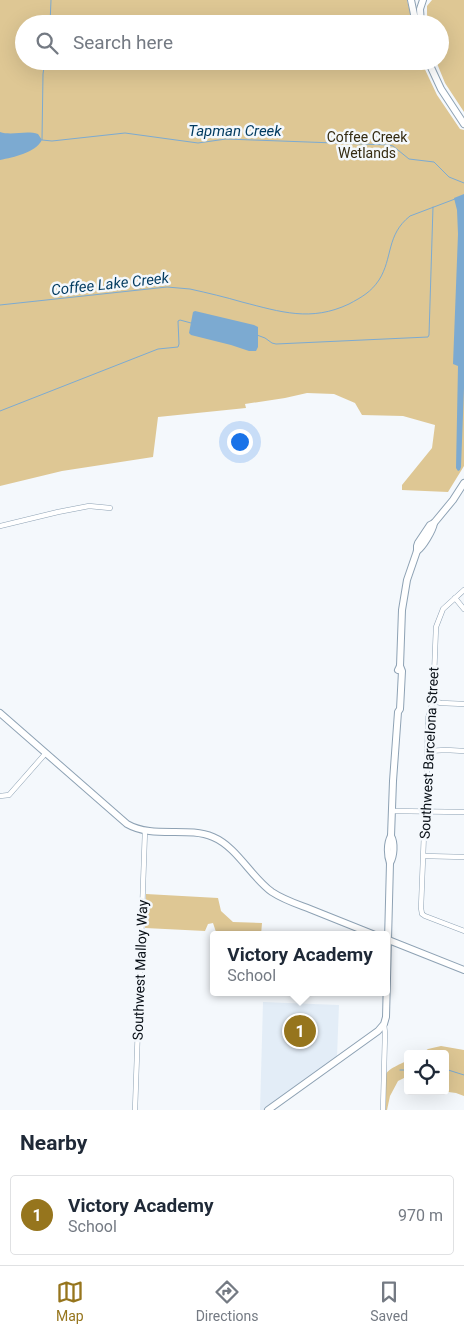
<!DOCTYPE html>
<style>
body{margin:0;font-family:Roboto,sans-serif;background:#f6f6f7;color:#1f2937}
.controls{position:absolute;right:15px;bottom:15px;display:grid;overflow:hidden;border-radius:5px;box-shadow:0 5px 20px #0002}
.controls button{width:45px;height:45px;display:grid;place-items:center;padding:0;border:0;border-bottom:1px solid #e0e1e3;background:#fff;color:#1f2937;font:25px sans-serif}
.you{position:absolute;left:239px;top:441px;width:18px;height:18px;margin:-12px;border:4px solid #fff;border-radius:50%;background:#1a73e8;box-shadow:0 0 0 8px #1a73e833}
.badge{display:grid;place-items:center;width:32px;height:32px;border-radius:50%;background:#96751d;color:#fff;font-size:16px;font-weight:700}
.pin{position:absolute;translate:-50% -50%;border:2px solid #fff;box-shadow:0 1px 5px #0006}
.popup{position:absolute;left:210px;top:931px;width:180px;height:65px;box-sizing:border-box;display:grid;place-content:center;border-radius:5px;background:#fff;filter:drop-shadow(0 1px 4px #0005);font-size:16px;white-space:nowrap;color:#747a83}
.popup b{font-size:19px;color:#1f2937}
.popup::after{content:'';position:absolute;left:50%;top:100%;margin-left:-10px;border:10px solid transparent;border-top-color:#fff}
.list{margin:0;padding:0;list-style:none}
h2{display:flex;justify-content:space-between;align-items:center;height:65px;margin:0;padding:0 20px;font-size:21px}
h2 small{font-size:16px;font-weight:400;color:#747a83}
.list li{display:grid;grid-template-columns:32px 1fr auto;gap:15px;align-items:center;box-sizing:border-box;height:80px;margin:0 10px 10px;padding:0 10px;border:1px solid #e0e1e3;border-radius:5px}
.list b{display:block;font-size:19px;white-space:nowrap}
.list p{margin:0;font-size:16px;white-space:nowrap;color:#747a83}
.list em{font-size:16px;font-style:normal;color:#747a83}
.icon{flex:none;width:28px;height:28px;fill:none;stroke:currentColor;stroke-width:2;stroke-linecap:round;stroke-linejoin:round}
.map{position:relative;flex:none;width:464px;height:1110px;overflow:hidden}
.search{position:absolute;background:#fff;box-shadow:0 5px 20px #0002;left:15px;right:15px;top:15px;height:55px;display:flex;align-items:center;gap:12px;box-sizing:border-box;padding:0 18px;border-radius:28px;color:#747a83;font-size:19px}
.sheet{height:155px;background:#fff}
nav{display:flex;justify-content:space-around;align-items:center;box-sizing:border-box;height:70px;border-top:1px solid #e0e1e3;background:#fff;font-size:14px;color:#747a83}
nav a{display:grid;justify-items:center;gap:2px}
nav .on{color:#96751d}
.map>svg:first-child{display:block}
</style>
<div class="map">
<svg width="464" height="1110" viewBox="0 0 464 1110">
<rect width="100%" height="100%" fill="#f4f8fc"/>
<path fill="#e3edf7" d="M263,1002L339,1005L337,1057L263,1110H260Z"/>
<g fill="#dec794">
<path d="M0,0H407L413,24H24V61H421L437,95L460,129L464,130V466L448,492L402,490V485L432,448L435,425L403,416L362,415L355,403L334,394L307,393L285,398L245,404L246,408L158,417L153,457L62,471L0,486Z"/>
<path d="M432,0H464V112L445,83L436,61H440V24H427V6Z"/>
<path d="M146,894L218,898L221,911L233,922L262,923L261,935H217L213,923L208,924L205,931L145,928Z"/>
<path d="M441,1046L464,1050V1096L456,1093L441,1091H445V1054H421L428,1049Z"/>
<path d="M408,1060V1079L404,1078L398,1081L390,1096L387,1110H384L385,1075C390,1067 400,1065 408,1060Z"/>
</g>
<g fill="#7caad1">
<path d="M0,132C12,136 26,130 38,134L42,140C35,153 14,157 0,160Z"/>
<path d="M464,194V388L461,467L460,470L458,471L456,468L458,366L453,364L458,234L457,210L454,198Z"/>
<path d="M195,311L254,325L258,327V347L256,351H249L231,345L191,335L189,333L193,312Z"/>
</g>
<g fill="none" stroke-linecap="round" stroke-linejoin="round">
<g stroke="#7caad1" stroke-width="1">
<path d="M50,24L51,0"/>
<path d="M45,61L43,74L42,140L52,141L125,133L198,143L226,139L389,145L393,146L409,159L434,162L449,177L464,183"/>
<path d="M0,305L167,287L190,289C208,293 225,297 242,302C281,312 311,322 349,304C362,297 371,292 379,280C393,258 386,235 410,216L455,199"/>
<path d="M257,335L265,338L272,343L276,344L428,337L429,335L433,207"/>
<path d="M0,411L158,349L178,347L179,344L178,321L180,320L191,323"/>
<path d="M445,1069L464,1075"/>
<path d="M400,1070H408"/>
</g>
<g stroke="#8ea2b4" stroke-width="5.5">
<g id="street">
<path d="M0,526L58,512L89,506L110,508"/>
<path d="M464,590L443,609L436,627L433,701L428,718L427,771L429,786L428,812L424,833L421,908L422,914L425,916L464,931"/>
<path d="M455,598L464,609"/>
<path d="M433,701L441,703L464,704"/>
<path d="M427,751L446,750L464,751"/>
<path d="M0,796L9,795L45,754"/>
<path d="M392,811L464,812"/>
<path d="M424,856L464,857"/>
<path d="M135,1110L145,830"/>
<path d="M383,1110L385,1033L384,1024"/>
</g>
</g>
<g stroke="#8ea2b4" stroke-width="8">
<g id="secondary">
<path d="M411,0L416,24"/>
<path d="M421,24L420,9L423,0"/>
<path d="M428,61L441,89L464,124"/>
<path d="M417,551C423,547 433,530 434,523"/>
<path d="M398,670L400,666L402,610L407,580L417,551V546L418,543L430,525L434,523L453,500L464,483"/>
<path d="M0,713L127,824C153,839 187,826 213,837C237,847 251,877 272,892C284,900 297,904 310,909C332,918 353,926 375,935"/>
<path d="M390,863C394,856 395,843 391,836"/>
<path d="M386,939L464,970"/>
<path d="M268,1110L378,1031L384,1024L386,1017L390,863C387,855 387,843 391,836L393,781L398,712L400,709L402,671L400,666"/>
</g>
</g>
<use href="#street" stroke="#fff" stroke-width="4.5"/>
<use href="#secondary" stroke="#fff" stroke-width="6"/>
</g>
<g text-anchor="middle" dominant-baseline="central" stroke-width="5" stroke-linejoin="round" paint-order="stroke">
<g font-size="14" fill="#352b11" stroke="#f4f8fc">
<text x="367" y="137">Coffee Creek<tspan x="367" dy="16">Wetlands</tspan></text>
</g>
<g font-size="14" fill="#091017" stroke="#f4f8fc">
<text transform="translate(429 753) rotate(-87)">Southwest Barcelona Street</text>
<text transform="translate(140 970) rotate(-88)">Southwest Malloy Way</text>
</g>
<g font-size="15" font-style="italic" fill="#003a5f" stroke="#f4f8fc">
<text x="235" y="131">Tapman Creek</text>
<text transform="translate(110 284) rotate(-6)">Coffee Lake Creek</text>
</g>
</g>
</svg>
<div class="controls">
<button><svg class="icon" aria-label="locate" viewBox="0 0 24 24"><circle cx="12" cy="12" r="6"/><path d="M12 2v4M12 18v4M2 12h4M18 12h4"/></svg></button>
</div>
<div class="you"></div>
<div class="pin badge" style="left:300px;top:1031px">1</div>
<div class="popup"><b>Victory Academy</b>School</div>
<div class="search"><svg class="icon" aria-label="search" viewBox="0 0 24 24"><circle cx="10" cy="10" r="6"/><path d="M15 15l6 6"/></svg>Search here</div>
</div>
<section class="sheet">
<h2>Nearby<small></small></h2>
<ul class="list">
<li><span class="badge">1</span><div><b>Victory Academy</b><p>School</p></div><em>970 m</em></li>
</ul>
</section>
<nav>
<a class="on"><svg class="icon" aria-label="map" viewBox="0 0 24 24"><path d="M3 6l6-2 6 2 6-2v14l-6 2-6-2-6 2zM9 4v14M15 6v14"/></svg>Map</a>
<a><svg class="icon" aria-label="directions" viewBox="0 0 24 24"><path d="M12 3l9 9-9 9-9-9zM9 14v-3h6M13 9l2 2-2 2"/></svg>Directions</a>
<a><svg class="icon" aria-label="saved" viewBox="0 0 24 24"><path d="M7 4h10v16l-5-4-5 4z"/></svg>Saved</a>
</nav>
